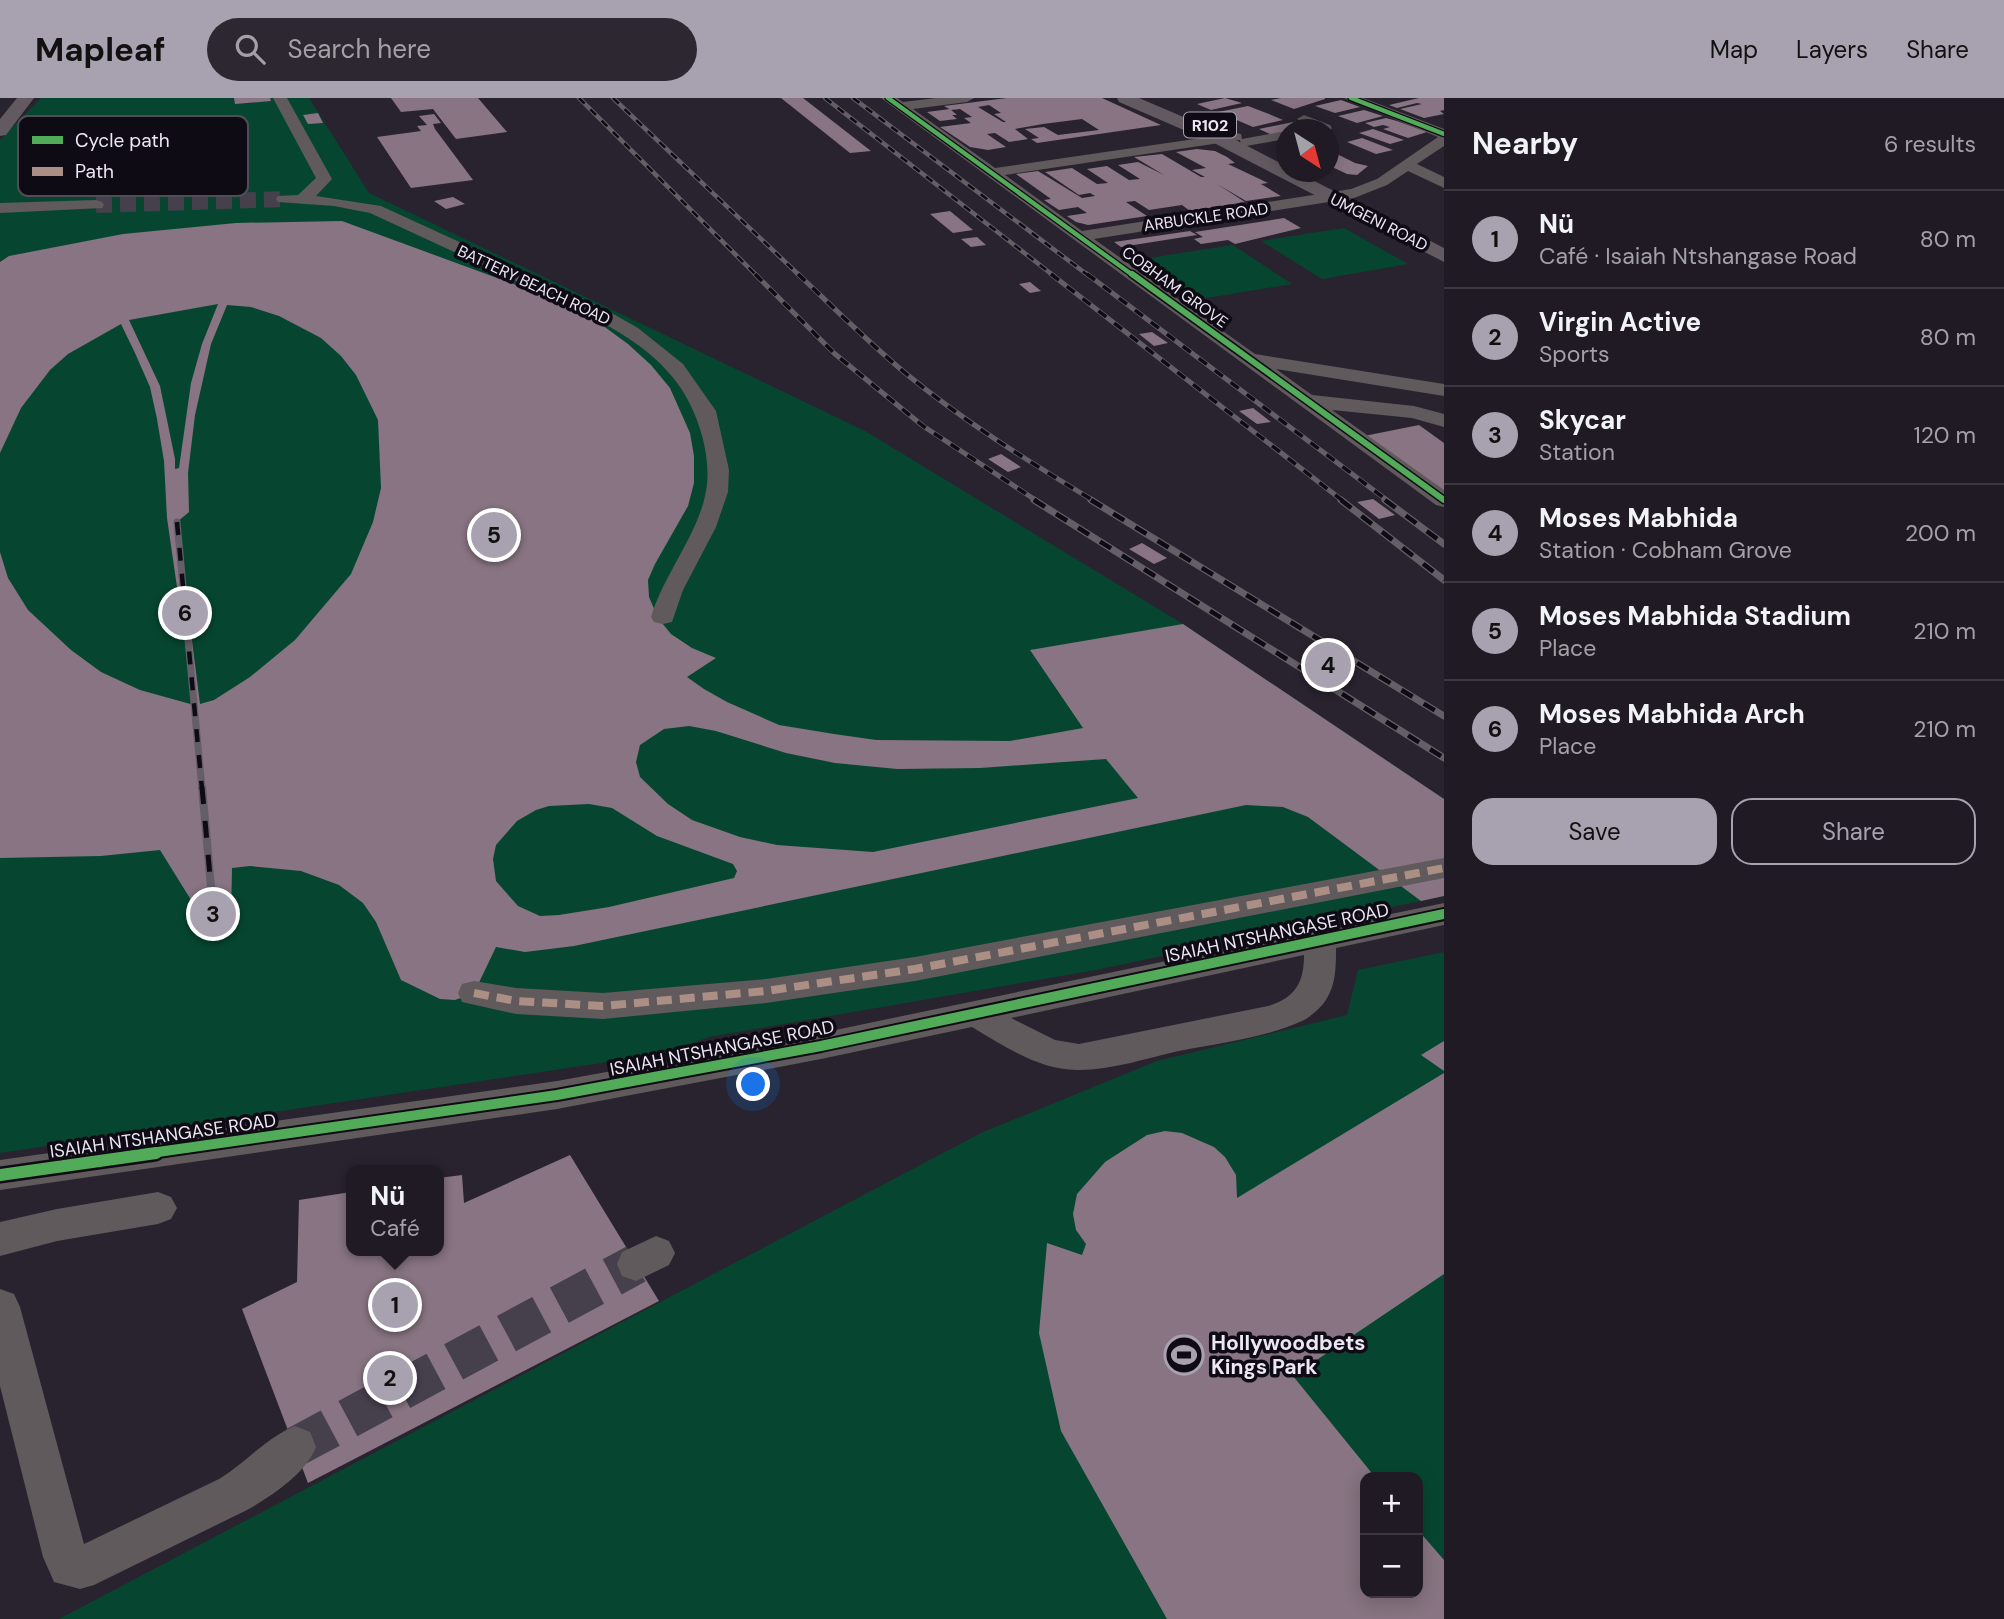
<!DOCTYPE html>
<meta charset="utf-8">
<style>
body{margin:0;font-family:"DM Sans",sans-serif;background:#2c2730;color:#f1f3f6}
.controls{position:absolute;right:21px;bottom:21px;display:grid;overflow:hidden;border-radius:14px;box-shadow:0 4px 18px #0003}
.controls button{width:63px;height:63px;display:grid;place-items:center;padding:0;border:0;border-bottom:2px solid #3c3841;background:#1f1a23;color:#f1f3f6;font:35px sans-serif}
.compass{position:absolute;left:1276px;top:21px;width:63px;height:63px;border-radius:50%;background:#1f1a23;box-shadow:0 4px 18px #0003;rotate:144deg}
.you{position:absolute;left:754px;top:987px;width:24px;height:24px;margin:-18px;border:5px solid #fff;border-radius:50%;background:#1a73e8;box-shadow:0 0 0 10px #1a73e833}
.badge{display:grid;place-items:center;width:46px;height:46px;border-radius:50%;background:#a8a2b0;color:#111;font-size:23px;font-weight:700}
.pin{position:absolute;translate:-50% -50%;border:4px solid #fff;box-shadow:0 2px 7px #0006}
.popup{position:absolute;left:346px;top:1067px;width:98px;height:91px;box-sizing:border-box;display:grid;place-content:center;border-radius:14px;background:#1f1a23;filter:drop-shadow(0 2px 5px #0005);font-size:23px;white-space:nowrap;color:#a1a1a6}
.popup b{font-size:26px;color:#f1f3f6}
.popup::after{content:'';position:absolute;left:50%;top:100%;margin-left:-14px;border:14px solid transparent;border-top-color:#1f1a23}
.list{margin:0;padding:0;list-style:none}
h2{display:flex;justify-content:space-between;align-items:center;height:91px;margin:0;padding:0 28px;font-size:30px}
h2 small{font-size:23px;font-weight:400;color:#a1a1a6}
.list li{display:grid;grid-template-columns:46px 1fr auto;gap:21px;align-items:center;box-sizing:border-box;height:98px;padding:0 28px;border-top:2px solid #3c3841}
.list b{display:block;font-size:26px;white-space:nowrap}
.list p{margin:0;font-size:23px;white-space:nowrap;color:#a1a1a6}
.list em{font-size:23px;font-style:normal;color:#a1a1a6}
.actions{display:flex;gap:14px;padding:21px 28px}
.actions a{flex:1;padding:16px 0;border:2px solid #a8a2b0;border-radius:21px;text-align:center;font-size:24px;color:#a8a2b0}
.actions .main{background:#a8a2b0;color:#111}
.icon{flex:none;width:38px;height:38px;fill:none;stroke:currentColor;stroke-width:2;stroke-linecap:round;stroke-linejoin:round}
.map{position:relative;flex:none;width:1444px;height:1521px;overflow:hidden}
header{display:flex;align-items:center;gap:42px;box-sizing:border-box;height:98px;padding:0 35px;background:#a8a2b0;color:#111}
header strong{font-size:33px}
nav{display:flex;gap:38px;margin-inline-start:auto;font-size:24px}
.search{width:490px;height:63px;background:#2c2730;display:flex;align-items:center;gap:18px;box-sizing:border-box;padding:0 24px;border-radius:38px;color:#a1a1a6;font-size:26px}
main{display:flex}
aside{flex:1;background:#1f1a23}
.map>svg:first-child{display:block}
</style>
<header>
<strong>Mapleaf</strong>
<div class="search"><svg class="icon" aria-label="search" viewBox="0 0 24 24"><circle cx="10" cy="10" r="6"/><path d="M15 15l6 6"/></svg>Search here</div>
<nav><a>Map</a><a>Layers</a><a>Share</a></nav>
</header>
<main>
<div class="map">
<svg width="1444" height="1521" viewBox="0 0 1444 1521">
<rect width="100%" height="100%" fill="#29232f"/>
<g fill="#064630" fill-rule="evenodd">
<path d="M41,0H309L369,95L865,333L1183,526L1444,701V798L1096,872L709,939L668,955L0,1055V42Z"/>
<path d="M1344,130L1408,166L1322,181L1261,143Z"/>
<path d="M1233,147L1292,186L1201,201L1142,161Z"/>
<path d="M1444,854V1521H59L981,1035L1157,963L1347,917L1358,872ZM1365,1379H1418V1495H1365Z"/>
</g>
<g fill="#887482" fill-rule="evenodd">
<path d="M234,0H270L271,3L235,6Z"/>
<path d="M391,0H478L507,34L456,41L433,11L401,14Z"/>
<path d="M781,0H803L871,53L850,55Z"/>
<path d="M1007,0H1102L1161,27L1037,45L1031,41L1039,40L1025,31L1044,29L1058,37L1099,32L1082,21L1043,26L1015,31L1028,41L1009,44L995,35L987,36L1006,49L988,52L970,49L940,29L971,25L964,20L972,19L960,11L951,12L944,8ZM989,7L1001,15L994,16L1006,24H1003L978,9Z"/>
<path d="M1225,0L1242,5L1211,12L1197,6Z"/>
<path d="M1281,0H1325V1L1294,11L1271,2Z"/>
<path d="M1419,0H1444V12L1440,13L1444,16L1424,20L1400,11L1422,6L1417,5L1397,10L1389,7Z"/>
<path d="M1341,2L1360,9L1335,15L1315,8Z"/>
<path d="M1248,8L1269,16L1283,22L1253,29L1218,14Z"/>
<path d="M950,11L957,17H952L957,21L940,23L927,14Z"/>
<path d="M1364,12L1383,18L1357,25L1338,18Z"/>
<path d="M318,15L323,25L308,26L303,17Z"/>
<path d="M434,16L441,25L433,26L435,31L473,82L411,90L377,39L421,33L417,28L427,27L419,18Z"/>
<path d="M1386,20L1397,23L1427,34L1408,40L1383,31L1390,29L1383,27L1374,29L1365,25Z"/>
<path d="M1298,23L1315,30L1286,32V35L1274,38L1259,31Z"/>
<path d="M1373,31L1404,42L1390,46L1359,35Z"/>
<path d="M1362,40L1393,52L1376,56L1347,44Z"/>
<path d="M1197,51L1215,53L1227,59L1235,65L1228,66L1268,85L1261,86L1281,98L1246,103L1217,86L1245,104L1190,113L1182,107L1149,112L1135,103L1126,104L1147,118L1088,127L1076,124L1067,118L1087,115L1078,109L1059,112L1044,102L1051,101L1016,76L1038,73L1082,100L1095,98L1090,95L1079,97L1045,74L1072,70L1097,86L1108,85L1087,71L1107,68L1129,82L1140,81L1118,67L1138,64L1164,77L1134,59L1162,56L1201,79H1205L1192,72L1206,70L1176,54Z"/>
<path d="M1337,56L1355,65L1368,68L1357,77L1347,76L1328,67V58Z"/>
<path d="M453,99L465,106L446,111L434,103Z"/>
<path d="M950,113L973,132L953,135L930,116Z"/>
<path d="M1284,120L1301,130L1235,146L1228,142L1201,146L1194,141L1203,139L1195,134Z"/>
<path d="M342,123L549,199L575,211L602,227L628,246L651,267L670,290L690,335L694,358V385L688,408L655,466L648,482L649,499L658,520L671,536L692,550L716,560L687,579L704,591L727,604L779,627L834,636L876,642L1010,643L1083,630L1030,552L1183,526L1444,701V798L1421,803L1308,719L1283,709L1246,707L574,848L525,854L496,849L474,895L455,902L440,901L401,882L376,824L363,805L339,787L301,773L250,768L232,770L231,822L197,828L196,810L160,752L101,758L0,760V454L8,480L28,512L71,552L101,574L140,592L194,607L167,420L164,363L157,321L150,289L135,255L121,226L68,256L50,272L21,310L0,355V164L9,158L123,136L236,125ZM218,206L202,246L191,285L179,370L175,371V361L160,288L129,222ZM227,207L251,209L279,218L321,240L341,258L356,277L378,322L381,390L373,424L351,476L295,542L250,579L214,602L200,606L177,424L189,414L188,375L195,317L211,246ZM689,628L716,633L786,655L835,665L897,671L980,670L1106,661L1138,700L873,754L777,747L740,739L692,722L668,706L640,679L636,664L640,647L664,631ZM589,706L612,710L657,738L733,766L737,773L734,780L609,809L559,817L540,818L518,808L496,783L493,761L496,747L517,723L536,712L549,708Z"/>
<path d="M1190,133L1197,137L1121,149L1114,144Z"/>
<path d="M977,139L986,147L971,149L961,141Z"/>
<path d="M1030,184L1041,193L1030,195L1019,186Z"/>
<path d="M1152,234L1168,245L1154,248L1139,236Z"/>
<path d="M1253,310L1271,324L1257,326L1239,313Z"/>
<path d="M1419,327L1444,345V396L1364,338Z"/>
<path d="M1001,356L1021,369L1008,374L988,361Z"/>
<path d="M1373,401L1395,417L1379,421L1357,404Z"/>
<path d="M1142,445L1167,460L1154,466L1129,451Z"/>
<path d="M1444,943V973L1421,957Z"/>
<path d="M1444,975V1176L1293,1278L1375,1379H1365V1495H1418V1432L1444,1462V1521H1167L1061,1333L1039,1235L1047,1145L1082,1157L1086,1146L1076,1132L1073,1116L1077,1096L1105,1064L1147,1037L1165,1033L1182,1035L1214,1049L1225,1059L1236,1077L1237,1100Z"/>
<path d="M570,1057L659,1203L308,1385L242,1211L297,1184L299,1102L351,1094V1153H439V1080L462,1077L464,1105Z"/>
</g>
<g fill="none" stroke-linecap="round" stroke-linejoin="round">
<path stroke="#46404d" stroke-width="16" stroke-dasharray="16 8" stroke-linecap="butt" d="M96,107L284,101"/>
<path stroke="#46404d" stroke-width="40" stroke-dasharray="40 20" stroke-linecap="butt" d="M295,1349L636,1166"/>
<g fill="#605a5d" fill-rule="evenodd">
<path d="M273,0H287L332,81L316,98L381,108L601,209L638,230L683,266L716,313L729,372L728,394L716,429L683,492L672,524L663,526L654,524L651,519C664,476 699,435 706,393C713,355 695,303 669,275C633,233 569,208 520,185C470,161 420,138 370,115L334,108L278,104L276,101L278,98L298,97L316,80Z"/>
<path d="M881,0H897L903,4L936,0H974L967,4L913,11L995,70L1236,35L1241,36L1242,41L1286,33V41L1246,48L1241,47L1240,42L1005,77L1082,133L1351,91L1377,81L1438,39L1344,0H1363L1444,31V48L1417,66L1444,79V90L1408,73L1387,87L1354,100L1094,141L1255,256L1444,286V298L1276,271L1312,297L1414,308L1444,316V329L1412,320L1332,312L1444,392V409L1436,407Z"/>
<path d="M1304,17L1330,27L1332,30L1328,33L1311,32L1312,30L1297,21Z"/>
<path d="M96,102L102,104L104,107L102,110L0,115V105Z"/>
<path d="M1444,760V780L915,883L766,905L603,921L516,916L462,904L458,895L462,886L474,883L516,890L603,895L766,881L915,859Z"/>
<path d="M1444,805V827L1336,850C1336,870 1336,890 1323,906C1318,912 1309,920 1302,923C1265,940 1219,945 1179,953C1147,960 1112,972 1079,972C1040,973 1004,948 972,929L821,961L557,1011L0,1092V1062L557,983L821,935ZM1304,857C1304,885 1295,900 1268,908L1079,946L1055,942L1011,920Z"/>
<path d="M158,1094L171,1099L177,1110L171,1121L158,1126L57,1143L0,1158V1124L57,1111Z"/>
<path d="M656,1138L669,1143L675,1155L669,1167L636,1183L622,1178L617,1166L622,1154Z"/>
<path d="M0,1191L14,1196L20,1209L84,1446L219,1381C245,1365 266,1340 295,1328L310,1334L316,1349C305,1376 274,1396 249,1411L94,1487L80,1491L54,1484L43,1459L0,1288Z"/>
</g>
<g fill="#625a60" fill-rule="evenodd">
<path d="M17,0H34L6,37L0,38V21Z"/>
<path d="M1117,0H1139L1228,38L1286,68V74H1297L1444,150V164L1216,46L1119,4Z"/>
</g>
<g stroke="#645f66" stroke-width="4.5">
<g id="rail-far3">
<path d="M579,0L757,178"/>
<path d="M613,0L800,178"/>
<path d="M825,0L1054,178"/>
<path d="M853,0L1089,178"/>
</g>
</g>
<g stroke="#645f66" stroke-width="5">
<g id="rail-far2">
<path d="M755,176L835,256L923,328L1037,403"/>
<path d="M798,176C833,209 867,243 904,274C963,323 1028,363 1094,403"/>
<path d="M1051,176L1343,403"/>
<path d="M1087,176L1388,403"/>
</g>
</g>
<g stroke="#645f66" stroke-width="7">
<g id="rail-far1">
<path d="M1034,402L1444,660"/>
<path d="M1091,402L1444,618"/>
<path d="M1341,402L1444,482"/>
<path d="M1385,402L1444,446"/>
<path d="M177,424L202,691"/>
</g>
</g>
<g stroke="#645f66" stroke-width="8">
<path id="rail" d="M202,689L213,811"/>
</g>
<use href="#rail-far3" stroke="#0f0b14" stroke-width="2.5" stroke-dasharray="8" stroke-linecap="butt"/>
<use href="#rail-far2" stroke="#0f0b14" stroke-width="3.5" stroke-dasharray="10" stroke-linecap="butt"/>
<use href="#rail-far1" stroke="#0f0b14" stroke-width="4.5" stroke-dasharray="13" stroke-linecap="butt"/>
<use href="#rail" stroke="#0f0b14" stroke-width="5" stroke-dasharray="17" stroke-linecap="butt"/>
<path stroke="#ac8f84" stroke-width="8" stroke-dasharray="15 8" stroke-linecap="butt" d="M474,895L516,903L603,908L766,893L915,871L1444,770"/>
<g stroke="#0f0b14" stroke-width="7">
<g id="cycleway-far3">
<path d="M888,0L1134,178"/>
<path d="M1351,0L1444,36"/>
</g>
</g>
<g stroke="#0f0b14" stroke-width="9">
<path id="cycleway-far2" d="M1132,176L1444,402"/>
</g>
<g stroke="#0f0b14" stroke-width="14">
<path id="cycleway-far1" d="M144,1056L557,997L821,948L1444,816"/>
</g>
<g stroke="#0f0b14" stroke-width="17">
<path id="cycleway" d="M0,1077L156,1055"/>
</g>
<use href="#cycleway-far3" stroke="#51ab58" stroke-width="4.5"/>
<use href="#cycleway-far2" stroke="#51ab58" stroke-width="6"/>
<use href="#cycleway-far1" stroke="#51ab58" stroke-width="10"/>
<use href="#cycleway" stroke="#51ab58" stroke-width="12"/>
</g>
<defs>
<g id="stadium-ring" transform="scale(2.0125)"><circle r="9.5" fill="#0f0b14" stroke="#a8a2b0" stroke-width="1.5"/><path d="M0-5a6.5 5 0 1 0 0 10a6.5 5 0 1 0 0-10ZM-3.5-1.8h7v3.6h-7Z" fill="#a8a2b0"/></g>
</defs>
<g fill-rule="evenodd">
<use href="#stadium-ring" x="1184" y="1257"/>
</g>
<g text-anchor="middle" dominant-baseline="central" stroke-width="7" stroke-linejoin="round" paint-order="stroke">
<rect fill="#0f0b14" stroke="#aaa4b2" stroke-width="2" x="1184" y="14.5" width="52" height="25" rx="5"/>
<g font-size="16" font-weight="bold" fill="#ece6f5">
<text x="1210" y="27">R102</text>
</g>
<g font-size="16" fill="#ece6f5" stroke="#0f0b14">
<text transform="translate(1206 119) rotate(-8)">ARBUCKLE ROAD</text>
<text transform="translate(1379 124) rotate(27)">UMGENI ROAD</text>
<text transform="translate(534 187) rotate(25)">BATTERY BEACH ROAD</text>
<text transform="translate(1175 189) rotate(36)">COBHAM GROVE</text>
</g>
<g font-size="18" fill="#ece6f5" stroke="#0f0b14">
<text transform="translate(1277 835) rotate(-12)">ISAIAH NTSHANGASE ROAD</text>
<text transform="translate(722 950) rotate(-11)">ISAIAH NTSHANGASE ROAD</text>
<text transform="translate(163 1038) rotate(-8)">ISAIAH NTSHANGASE ROAD</text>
</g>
<g font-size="21" font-weight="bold" fill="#ece6f5" stroke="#0f0b14" text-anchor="start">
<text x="1211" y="1245">Hollywoodbets<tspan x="1211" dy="24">Kings Park</tspan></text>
</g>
</g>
<rect x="18" y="18" width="230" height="80" rx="10" fill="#0f0b14" stroke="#514d58" stroke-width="2"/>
<rect x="32" y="38" width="31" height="8" fill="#51ab58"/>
<rect x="32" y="69" width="31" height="9" fill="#ac8f84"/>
<g font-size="19" fill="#ece6f5">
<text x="75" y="49">Cycle path</text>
<text x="75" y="80">Path</text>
</g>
</svg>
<div class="controls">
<button>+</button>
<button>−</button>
</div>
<svg class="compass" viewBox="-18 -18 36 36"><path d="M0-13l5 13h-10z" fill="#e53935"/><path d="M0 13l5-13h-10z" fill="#a1a1a6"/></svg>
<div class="you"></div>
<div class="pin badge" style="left:395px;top:1207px">1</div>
<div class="popup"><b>Nü</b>Café</div>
<div class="pin badge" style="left:390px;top:1280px">2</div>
<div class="pin badge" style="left:213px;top:816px">3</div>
<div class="pin badge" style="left:1328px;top:567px">4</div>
<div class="pin badge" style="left:494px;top:437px">5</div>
<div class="pin badge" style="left:185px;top:515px">6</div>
</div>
<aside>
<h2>Nearby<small>6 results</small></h2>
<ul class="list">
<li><span class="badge">1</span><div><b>Nü</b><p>Café · Isaiah Ntshangase Road</p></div><em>80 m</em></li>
<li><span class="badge">2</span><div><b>Virgin Active</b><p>Sports</p></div><em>80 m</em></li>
<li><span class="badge">3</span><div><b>Skycar</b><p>Station</p></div><em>120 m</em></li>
<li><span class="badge">4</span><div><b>Moses Mabhida</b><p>Station · Cobham Grove</p></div><em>200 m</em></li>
<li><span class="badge">5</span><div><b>Moses Mabhida Stadium</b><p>Place</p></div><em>210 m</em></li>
<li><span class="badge">6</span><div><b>Moses Mabhida Arch</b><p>Place</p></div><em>210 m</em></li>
</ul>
<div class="actions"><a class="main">Save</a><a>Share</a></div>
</aside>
</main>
